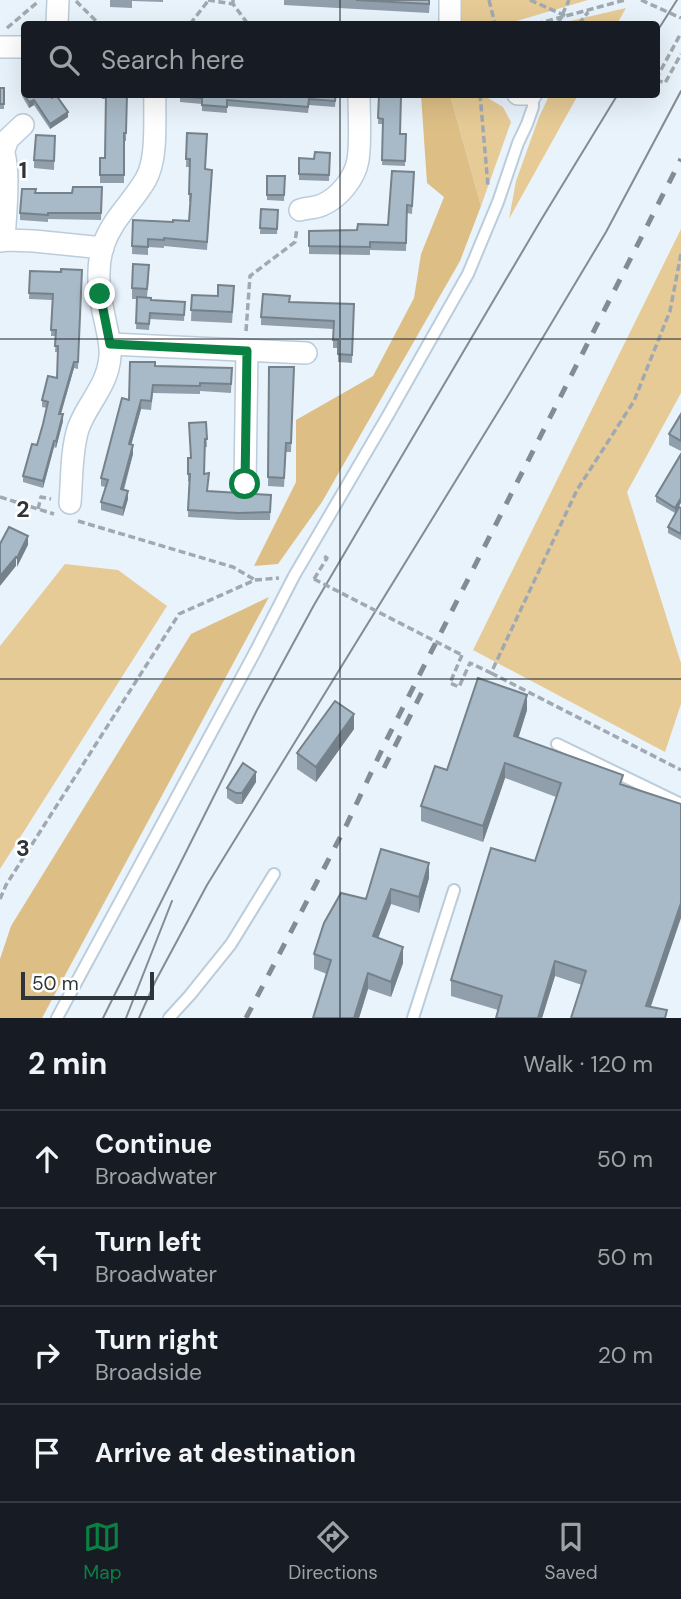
<!DOCTYPE html>
<meta charset="utf-8">
<style>
body{margin:0;font-family:"DM Sans",sans-serif;background:#20242c;color:#f1f3f6}
.scale{position:absolute;left:21px;bottom:18px;width:133px;box-sizing:border-box;padding-left:7px;border:4px solid #2d343a;border-top:0;font-size:19px;line-height:24px;white-space:nowrap;color:#2d343a;-webkit-text-stroke:5px #fff;paint-order:stroke}
.stop{position:absolute;width:21px;height:21px;margin:-16px;border:5px solid #0b8043;border-radius:50%;background:#fff}
.stop.end{background:#0b8043;border-color:#fff;box-shadow:0 2px 7px #0008}
.list{margin:0;padding:0;list-style:none}
h2{display:flex;justify-content:space-between;align-items:center;height:91px;margin:0;padding:0 28px;font-size:30px}
h2 small{font-size:23px;font-weight:400;color:#9ea1a6}
.list li{display:grid;grid-template-columns:46px 1fr auto;gap:21px;align-items:center;box-sizing:border-box;height:98px;padding:0 28px;border-top:2px solid #363941}
.list b{display:block;font-size:26px;white-space:nowrap}
.list p{margin:0;font-size:23px;white-space:nowrap;color:#9ea1a6}
.list em{font-size:23px;font-style:normal;color:#9ea1a6}
.icon{flex:none;width:38px;height:38px;fill:none;stroke:currentColor;stroke-width:2;stroke-linecap:round;stroke-linejoin:round}
.map{position:relative;flex:none;width:681px;height:1018px;overflow:hidden}
.search{position:absolute;background:#171b24;box-shadow:0 7px 28px #0002;left:21px;right:21px;top:21px;height:77px;display:flex;align-items:center;gap:18px;box-sizing:border-box;padding:0 24px;border-radius:7px;color:#9ea1a6;font-size:26px}
.sheet{height:483px;background:#171b24}
nav{display:flex;justify-content:space-around;align-items:center;box-sizing:border-box;height:98px;border-top:2px solid #363941;background:#171b24;font-size:19px;color:#9ea1a6}
nav a{display:grid;justify-items:center;gap:4px}
nav .on{color:#0b8043}
.map>svg:first-child{display:block}
</style>
<div class="map">
<svg width="681" height="1018" viewBox="0 0 681 1018">
<rect width="100%" height="100%" fill="#e9f3fc"/>
<g fill="#e6cb96">
<path d="M459,0H588L506,24H460Z"/>
<path d="M626,8L617,24H557Z"/>
<path d="M550,94L578,95L509,219L516,181L539,117Z"/>
<path d="M450,95H483L503,107L511,122L481,206Z"/>
<path d="M681,229V393L627,492L681,663V704L665,752L473,650Z"/>
<path d="M65,564L118,570L167,606L0,869V646Z"/>
</g>
<g fill="#ddbf86">
<path d="M421,95H450L481,206L460,261L322,502L278,564L254,566L296,482V420L373,376L414,298L421,254L444,197L427,183Z"/>
<path d="M269,597L42,1018H0V959L11,926L191,634Z"/>
</g>
<g fill="none" stroke-linecap="round" stroke-linejoin="round">
<g stroke="#bbccda" stroke-width="14">
<g id="service">
<path d="M557,744L681,804"/>
<path d="M57,1018L254,654L294,576L387,417L468,274L498,202L518,143L527,124L533,107V94"/>
<path d="M169,1018L190,995L231,944L274,874"/>
<path d="M413,1018L454,890"/>
</g>
</g>
<g stroke="#bbccda" stroke-width="24">
<g id="minor">
<path d="M57,24L58,0"/>
<path d="M450,24V0"/>
<path d="M0,47H24"/>
<path d="M518,94H531"/>
<path d="M0,144C12,161 5,217 4,240"/>
<path d="M4,150L8,139L23,125"/>
<path d="M300,210C307,208 315,208 322,205C339,198 355,178 358,160C361,141 359,115 359,94"/>
<path d="M0,241L7,240L34,241L103,248"/>
<path d="M110,344L306,353"/>
<path d="M245,484L247,351"/>
<path d="M70,503C72,479 71,452 78,429C87,403 108,386 110,356C111,345 108,335 106,325C100,298 95,272 103,246C112,219 133,202 146,179C158,157 154,119 155,94"/>
</g>
</g>
<g stroke="#a0a9b1" stroke-width="3.5" stroke-dasharray="7 3.5" stroke-linecap="butt">
<path d="M208,0L233,4"/>
<path d="M233,0V4L248,24"/>
<path d="M489,0L495,24"/>
<path d="M530,0L566,16"/>
<path d="M76,1L99,24"/>
<path d="M190,24L208,1"/>
<path d="M536,24L625,0"/>
<path d="M558,24L569,0"/>
<path d="M579,24L588,12"/>
<path d="M7,28L39,1"/>
<path d="M656,79L681,33"/>
<path d="M656,80L665,83L681,54"/>
<path d="M480,94L488,186"/>
<path d="M246,331L250,276L295,242L297,228"/>
<path d="M0,497L54,514"/>
<path d="M38,509L41,497L51,499"/>
<path d="M78,521L233,567L255,580"/>
<path d="M314,579L327,558L322,555"/>
<path d="M462,655L450,683L459,687L470,663L491,673L577,490L634,401L670,311L681,254"/>
<path d="M491,673L681,770"/>
<path d="M0,899L6,885L179,614L255,580L279,578"/>
</g>
<use href="#service" stroke="#fff" stroke-width="10"/>
<use href="#minor" stroke="#fff" stroke-width="21"/>
<g stroke="#838b93" stroke-width="2">
<path d="M656,33L677,0"/>
<path d="M103,1018L257,710L314,605L541,220L618,94"/>
<path d="M126,1018L172,901"/>
<path d="M139,1018L155,982L207,885L509,394L606,232L681,91"/>
</g>
<g stroke="#838b93" stroke-width="5" stroke-dasharray="12 12" stroke-linecap="butt">
<path d="M384,768L426,684"/>
<path d="M246,1018L346,826L387,739L681,159"/>
</g>
<g stroke="#a0a9b1" stroke-width="3.5" stroke-dasharray="7 3.5" stroke-linecap="butt">
<path d="M641,0L681,18"/>
<path d="M314,579L462,655"/>
</g>
</g>
<g fill="#909fab">
<path d="M110,0H163V2L132,1V8L110,7Z"/>
<path d="M284,0H430L429,13L284,5Z"/>
<rect x="0" y="88" width="4" height="21"/>
<path d="M22,91L68,117L50,129L34,105L29,108L22,96Z"/>
<path d="M102,94H127L126,141H124V183H100V158H105L106,99H102Z"/>
<path d="M180,94H336L335,107L309,105L308,113L227,106V113L202,111V104L180,102Z"/>
<path d="M379,95L400,134H406L405,166L382,165L383,124H378Z"/>
<path d="M187,133L205,169L212,178L207,250L164,246V248L148,247V255L132,254L133,220L173,222L189,221L190,202H189L190,167H186Z"/>
<path d="M55,136L54,170L34,168V160Z"/>
<path d="M330,153L329,181L299,180V158L314,159Z"/>
<path d="M414,172L412,214L407,213L406,251L370,250V255L309,254V231L357,230L388,225Z"/>
<path d="M267,176H285L284,201L267,200Z"/>
<path d="M102,187L101,220L48,219V222L20,220V213L35,193H72Z"/>
<path d="M261,209L278,210L277,234H260Z"/>
<path d="M82,270L78,369L74,368L61,414L63,421L56,448L54,447L43,488L23,482V476L37,445L47,408L42,407V400L57,378L58,352H55L56,336H51L52,300L29,299L30,271L61,272Z"/>
<path d="M149,275L147,297L151,300L185,302L184,321L150,319L149,330L136,329L137,299H132V288Z"/>
<path d="M192,295L234,296L232,323L191,321Z"/>
<path d="M290,302L354,304L352,363L338,362V348H333V329L261,325V317Z"/>
<path d="M155,366L232,368L231,393L200,391V394L153,393L151,410L141,409L131,445L133,454L124,490L128,499L123,516L101,510V502L105,487L101,486V478L113,435V430L129,400Z"/>
<path d="M269,367H294L291,452H286L284,487L268,486Z"/>
<path d="M681,414V451L669,445V434Z"/>
<path d="M206,422L207,447H205V474L208,491L271,495L270,520H238L188,517L189,482L188,481V458H190Z"/>
<path d="M681,454L675,513L656,502V496Z"/>
<path d="M681,508V540L668,533V527Z"/>
<path d="M527,710L518,738L623,785L651,1007L667,1018L582,985L555,976L542,1018H496L498,1010L451,996V980L535,861L556,797L505,778L483,842L421,821V806L447,770Z"/>
<path d="M354,729L316,782L297,769V753Z"/>
<path d="M256,782L242,804H236L227,798V788Z"/>
<path d="M381,849L429,878L419,913L391,904L378,938L403,963L391,997L368,989L359,1018H313L327,974L314,969V954L366,899Z"/>
</g>
<g fill="#76828b">
<path d="M34,100V105L29,108V102Z"/>
<path d="M68,112V117L50,129V124Z"/>
<path d="M74,362V368L59,420V414Z"/>
<path d="M141,400V409L129,453V444Z"/>
<path d="M63,414V421L56,448V441Z"/>
<path d="M54,441V447L43,488V481Z"/>
<path d="M133,445V454L121,498V489Z"/>
<path d="M128,491V499L123,516V508Z"/>
<path d="M681,498V503L675,513V508Z"/>
<path d="M28,536V545L17,567V558Z"/>
<path d="M16,557V566L0,586V576Z"/>
<path d="M527,695V710L514,752V736Z"/>
<path d="M354,714V729L316,782V767Z"/>
<path d="M505,763V778L483,842V826Z"/>
<path d="M256,772V782L242,804V793Z"/>
<path d="M429,863V878L419,913V897Z"/>
<path d="M391,889V904L373,952V936Z"/>
<path d="M681,903V918L647,1018L646,1006Z"/>
<path d="M403,947V963L391,997V982Z"/>
<path d="M555,961V976L542,1018H538Z"/>
<path d="M368,973V989L359,1018H354Z"/>
</g>
<g fill="#a8b9c7" stroke="#76828b" stroke-width="2">
<path d="M356,0H429V4Z"/>
<rect x="0" y="88" width="4" height="16"/>
<path d="M24,89V94H50L52,98L56,95L68,112L50,124L34,100L29,102L22,91Z"/>
<path d="M106,94H127L126,133H124V175H100V158H105Z"/>
<path d="M180,94H336L335,101L309,99L308,107L227,100V107L202,105V98L180,96Z"/>
<path d="M379,95L401,96L400,134H406L405,161L382,160L383,119L378,118Z"/>
<path d="M187,133L207,134L205,169L212,170L207,242L164,238V240L148,239V247L132,246L133,220L173,222V220L189,221L191,194H189L190,159H186Z"/>
<path d="M36,135L55,136L54,161L34,160Z"/>
<path d="M315,152L330,153L329,175L299,174V158L314,159Z"/>
<path d="M392,171L414,172L412,206L407,205L406,243L370,242V247L309,246V231L357,230L358,224L388,225Z"/>
<path d="M267,176H285L284,195H267Z"/>
<path d="M73,187H102L101,213H48V215L20,213L22,189H36L35,193H72Z"/>
<path d="M261,209L278,210L277,229L260,228Z"/>
<path d="M133,264L149,265L147,289L132,288Z"/>
<path d="M61,269L82,270L78,362H74L59,414H63L56,441H54L43,481L23,476L32,444L37,445L43,424L48,402L42,400L48,376L57,378L58,346H55L56,330H51L53,294L29,293L30,271L61,272Z"/>
<path d="M218,285L234,286L232,312L191,310L192,295L218,296Z"/>
<path d="M263,294L290,296L289,302L354,304L352,355L338,354V340H333L334,321L261,317Z"/>
<path d="M137,297L151,298V300L185,302L184,315L150,313L149,324L136,323Z"/>
<path d="M130,362H155V366L232,368L231,384L200,383V386L153,385L151,401L141,400L129,444L133,445L121,489L128,491L123,508L101,502L108,480L101,478L122,398L129,400Z"/>
<path d="M269,367H294L291,443H286L284,478L268,477Z"/>
<path d="M681,414V441L669,434Z"/>
<path d="M206,422L207,439H205L204,474L209,473L207,491L271,495L270,512L238,513L188,510L190,474H188V458H191L189,423Z"/>
<path d="M681,454V498L675,508L656,496Z"/>
<path d="M679,507L681,508V534L668,527Z"/>
<path d="M9,527L28,536L17,558L16,557L0,576V544Z"/>
<path d="M478,678L527,695L514,736L623,775L620,784L681,804V903L646,1006L667,1010L665,1018H571L586,971L555,961L538,1018H496L502,996L451,980L491,848L535,861L561,783L505,763L483,826L421,806L435,766L447,770Z"/>
<path d="M335,701L354,714L316,767L297,753Z"/>
<path d="M243,763L256,772L242,793H236L227,788Z"/>
<path d="M381,849L429,863L419,897L391,889L373,936L403,947L391,982L368,973L354,1018H313L331,960L314,954L324,923L341,893L366,899Z"/>
</g>
<g fill="none" stroke-linecap="round" stroke-linejoin="round">
<path stroke="#0b8043" stroke-width="9" d="M100,294L110,344L247,351L245,484"/>
</g>
<path fill="none" stroke="#2d343a" stroke-width="2" stroke-opacity="0.55" d="M340,0V24M340,94V1018M0,339H681M0,679H681"/>
<g font-size="23" text-anchor="middle" font-weight="bold" fill="#2d343a" stroke="#fff" stroke-width="5" stroke-linejoin="round" paint-order="stroke">
<text x="23" y="178">1</text>
<text x="23" y="517">2</text>
<text x="23" y="856">3</text>
</g>
</svg>
<div class="scale">50 m</div>
<div class="stop" style="left:245px;top:484px"></div>
<div class="stop end" style="left:100px;top:294px"></div>
<div class="search"><svg class="icon" aria-label="search" viewBox="0 0 24 24"><circle cx="10" cy="10" r="6"/><path d="M15 15l6 6"/></svg>Search here</div>
</div>
<section class="sheet">
<h2>2 min<small>Walk · 120 m</small></h2>
<ul class="list">
<li><svg class="icon" aria-label="ahead" viewBox="0 0 24 24"><path d="M12 20V5M6 11l6-6 6 6"/></svg><div><b>Continue</b><p>Broadwater</p></div><em>50 m</em></li>
<li><svg class="icon" aria-label="left" viewBox="0 0 24 24"><path d="M17 20v-9H6M10 6l-5 5 5 5"/></svg><div><b>Turn left</b><p>Broadwater</p></div><em>50 m</em></li>
<li><svg class="icon" aria-label="right" viewBox="0 0 24 24"><path d="M7 20v-9h11M14 6l5 5-5 5"/></svg><div><b>Turn right</b><p>Broadside</p></div><em>20 m</em></li>
<li><svg class="icon" aria-label="arrive" viewBox="0 0 24 24"><path d="M6 21V4h12l-3 4 3 4H6"/></svg><div><b>Arrive at destination</b></div></li>
</ul>
</section>
<nav>
<a class="on"><svg class="icon" aria-label="map" viewBox="0 0 24 24"><path d="M3 6l6-2 6 2 6-2v14l-6 2-6-2-6 2zM9 4v14M15 6v14"/></svg>Map</a>
<a><svg class="icon" aria-label="directions" viewBox="0 0 24 24"><path d="M12 3l9 9-9 9-9-9zM9 14v-3h6M13 9l2 2-2 2"/></svg>Directions</a>
<a><svg class="icon" aria-label="saved" viewBox="0 0 24 24"><path d="M7 4h10v16l-5-4-5 4z"/></svg>Saved</a>
</nav>
